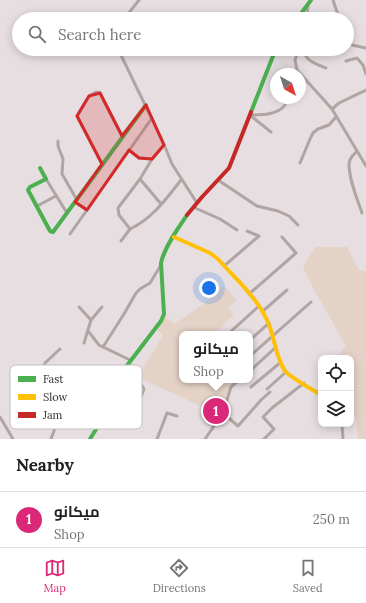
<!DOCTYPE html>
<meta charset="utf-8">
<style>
body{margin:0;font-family:Lora,Cairo,serif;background:#f2f2f2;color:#202124}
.controls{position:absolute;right:12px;bottom:12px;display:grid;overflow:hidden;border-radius:8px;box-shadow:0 2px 10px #0003}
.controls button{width:36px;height:36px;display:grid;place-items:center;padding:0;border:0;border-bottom:1px solid #e0e0e0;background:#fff;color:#202124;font:20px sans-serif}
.compass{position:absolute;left:270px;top:68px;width:36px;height:36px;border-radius:50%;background:#fff;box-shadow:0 2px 10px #0003;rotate:141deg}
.you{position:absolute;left:209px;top:288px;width:14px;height:14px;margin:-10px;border:3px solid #fff;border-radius:50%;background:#1a73e8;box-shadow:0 0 0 6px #1a73e833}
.badge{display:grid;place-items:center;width:26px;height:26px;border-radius:50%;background:#db2777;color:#fff;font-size:13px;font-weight:700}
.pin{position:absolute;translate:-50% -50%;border:2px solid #fff;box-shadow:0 1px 4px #0006}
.popup{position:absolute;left:179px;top:331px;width:74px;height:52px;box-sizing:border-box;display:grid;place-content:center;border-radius:8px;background:#fff;filter:drop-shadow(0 1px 3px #0005);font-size:13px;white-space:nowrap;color:#757577}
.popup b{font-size:15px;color:#202124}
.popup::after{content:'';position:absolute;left:50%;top:100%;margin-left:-8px;border:8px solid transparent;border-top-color:#fff}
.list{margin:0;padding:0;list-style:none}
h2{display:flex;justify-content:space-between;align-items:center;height:52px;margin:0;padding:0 16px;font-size:17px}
h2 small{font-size:13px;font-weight:400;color:#757577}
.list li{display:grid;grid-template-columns:26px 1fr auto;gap:12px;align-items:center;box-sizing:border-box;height:56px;padding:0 16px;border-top:1px solid #e0e0e0}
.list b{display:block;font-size:15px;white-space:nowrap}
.list p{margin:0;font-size:13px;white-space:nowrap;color:#757577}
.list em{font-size:13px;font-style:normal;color:#757577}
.icon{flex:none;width:22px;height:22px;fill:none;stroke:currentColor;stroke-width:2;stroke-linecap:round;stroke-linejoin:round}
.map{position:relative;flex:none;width:366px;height:439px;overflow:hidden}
.search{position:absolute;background:#fff;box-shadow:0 2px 10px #0003;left:12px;right:12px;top:12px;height:44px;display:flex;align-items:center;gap:10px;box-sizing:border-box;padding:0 14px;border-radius:22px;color:#757577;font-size:15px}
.sheet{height:108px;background:#fff}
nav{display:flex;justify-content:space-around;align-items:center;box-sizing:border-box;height:56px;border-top:1px solid #e0e0e0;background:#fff;font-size:11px;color:#757577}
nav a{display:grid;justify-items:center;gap:2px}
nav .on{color:#db2777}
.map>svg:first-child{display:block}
</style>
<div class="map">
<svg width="366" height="439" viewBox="0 0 366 439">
<rect width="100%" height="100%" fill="#e6dee0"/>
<g fill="#e5d2c7">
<path d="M315,247H347L359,270L366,271V439H358L356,418L351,410V358H336L346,346L313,288L303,267Z"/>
<path d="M224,286L237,300L228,308L234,315L213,334H182V380H231L234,383L230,387L222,409L212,411L137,377L163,336L156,328L166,317L175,324L206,302Z"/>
</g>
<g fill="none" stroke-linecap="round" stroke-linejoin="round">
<g stroke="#b1a5a4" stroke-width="3">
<path d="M333,0L338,15"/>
<path d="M124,19L139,0"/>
<path d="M307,19L308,5"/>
<path d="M347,42L352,45L366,48"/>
<path d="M118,49L163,142L172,164L197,203"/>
<path d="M299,49L295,60L297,70L332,109L366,166"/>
<path d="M303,49C305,61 316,64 326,68"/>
<path d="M346,61L357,58L363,65L366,74"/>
<path d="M332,109L339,103L366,90"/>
<path d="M250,115C261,115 278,115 285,105"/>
<path d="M251,116L271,132"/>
<path d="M58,141V146L63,159L62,174L77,200"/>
<path d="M129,150L139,158L152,159"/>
<path d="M357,151C353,155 349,159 349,164C349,180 357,198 362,213"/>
<path d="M300,163L310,139L313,133L318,129L329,125L336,117"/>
<path d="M102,164L77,116L89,96L96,92L100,93L122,136"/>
<path d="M46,179L67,213"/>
<path d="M140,179L161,204"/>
<path d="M218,180L257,206L278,211L289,216L298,225"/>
<path d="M75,202L87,210"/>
<path d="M37,206L56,196"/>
<path d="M193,207L220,219L237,230"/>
<path d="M130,229C152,219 167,198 181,180"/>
<path d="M70,234L152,118"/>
<path d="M121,241L130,229L119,215L118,208L140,179L152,159L164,145"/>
<path d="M224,266L259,236L247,231"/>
<path d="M249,294L296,253L282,237"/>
<path d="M79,307L91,320"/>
<path d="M263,311L287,290"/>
<path d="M88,331L99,345L130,360"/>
<path d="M228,334L259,306"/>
<path d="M250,340L269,323"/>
<path d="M84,343L91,320L102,307"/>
<path d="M103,347L124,314L136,293L140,289L150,283L161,265"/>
<path d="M250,356L311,302"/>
<path d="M250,371L276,347"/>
<path d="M121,373L141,384L144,389L140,400"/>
<path d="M251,387L281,362"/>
<path d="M267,389L286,372"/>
<path d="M223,413L238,426L261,400L270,392"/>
<path d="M0,417L13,439"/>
<path d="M342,424L343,439"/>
<path d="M51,439L61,412L60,405L44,367L45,363L60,349"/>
<path d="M157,439L167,413L177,416"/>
<path d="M205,439L223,413L231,387L239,380"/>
<path d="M264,439L274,429L263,417L272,408L304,383"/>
</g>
<g stroke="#4caf50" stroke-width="4">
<path d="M297,19L311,0"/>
<path d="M251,112L273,56L277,49"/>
<path d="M40,168L46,179L30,187L28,190L50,231L53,232L146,105"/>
<path d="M90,439L108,410L116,380L161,321L164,314L161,263C164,248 178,228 187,215"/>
</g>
<path stroke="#ffc107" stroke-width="4" d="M174,237L210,253L218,259C233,276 255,296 265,316C275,333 274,355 285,371C290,377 313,390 321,395"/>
<path stroke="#c62828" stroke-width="4" d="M187,215L202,197L229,168L251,112"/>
</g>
<path fill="#d62828" fill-opacity="0.2" stroke="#d62828" stroke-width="3" stroke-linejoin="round" d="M100,93L122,136L146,105L164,145L152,159L139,158L129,150L87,210L75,202L102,164L77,116L89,96Z"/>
<rect x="10" y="365" width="132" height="64" rx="6" fill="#fff" stroke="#c2c0c0" stroke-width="1"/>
<rect x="18" y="376" width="18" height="6" fill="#4caf50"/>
<rect x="18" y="394" width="18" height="6" fill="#ffc107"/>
<rect x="18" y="412" width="18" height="6" fill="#c62828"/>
<g font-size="11" fill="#322c2e">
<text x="43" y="383">Fast</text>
<text x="43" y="401">Slow</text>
<text x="43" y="419">Jam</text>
</g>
</svg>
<div class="controls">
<button><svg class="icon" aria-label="locate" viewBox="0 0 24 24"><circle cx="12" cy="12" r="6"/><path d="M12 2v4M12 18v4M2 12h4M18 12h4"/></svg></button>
<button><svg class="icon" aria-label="layers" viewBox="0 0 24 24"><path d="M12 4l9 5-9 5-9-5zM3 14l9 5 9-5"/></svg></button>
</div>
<svg class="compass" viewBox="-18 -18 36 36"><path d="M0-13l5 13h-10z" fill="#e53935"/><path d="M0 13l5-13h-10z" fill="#757577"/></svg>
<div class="you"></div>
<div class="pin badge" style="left:216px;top:411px">1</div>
<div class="popup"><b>ميكانو</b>Shop</div>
<div class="search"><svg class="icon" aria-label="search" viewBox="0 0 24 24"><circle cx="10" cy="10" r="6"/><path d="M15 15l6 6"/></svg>Search here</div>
</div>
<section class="sheet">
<h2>Nearby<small></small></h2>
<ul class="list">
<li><span class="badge">1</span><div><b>ميكانو</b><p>Shop</p></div><em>250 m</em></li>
</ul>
</section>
<nav>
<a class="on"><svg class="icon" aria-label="map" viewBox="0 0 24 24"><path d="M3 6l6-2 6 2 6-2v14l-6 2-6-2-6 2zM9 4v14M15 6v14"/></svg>Map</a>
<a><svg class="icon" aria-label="directions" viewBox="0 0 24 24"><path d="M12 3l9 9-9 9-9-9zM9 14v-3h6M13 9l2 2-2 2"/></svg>Directions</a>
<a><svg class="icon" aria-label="saved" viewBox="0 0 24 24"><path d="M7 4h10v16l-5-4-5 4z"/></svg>Saved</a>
</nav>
